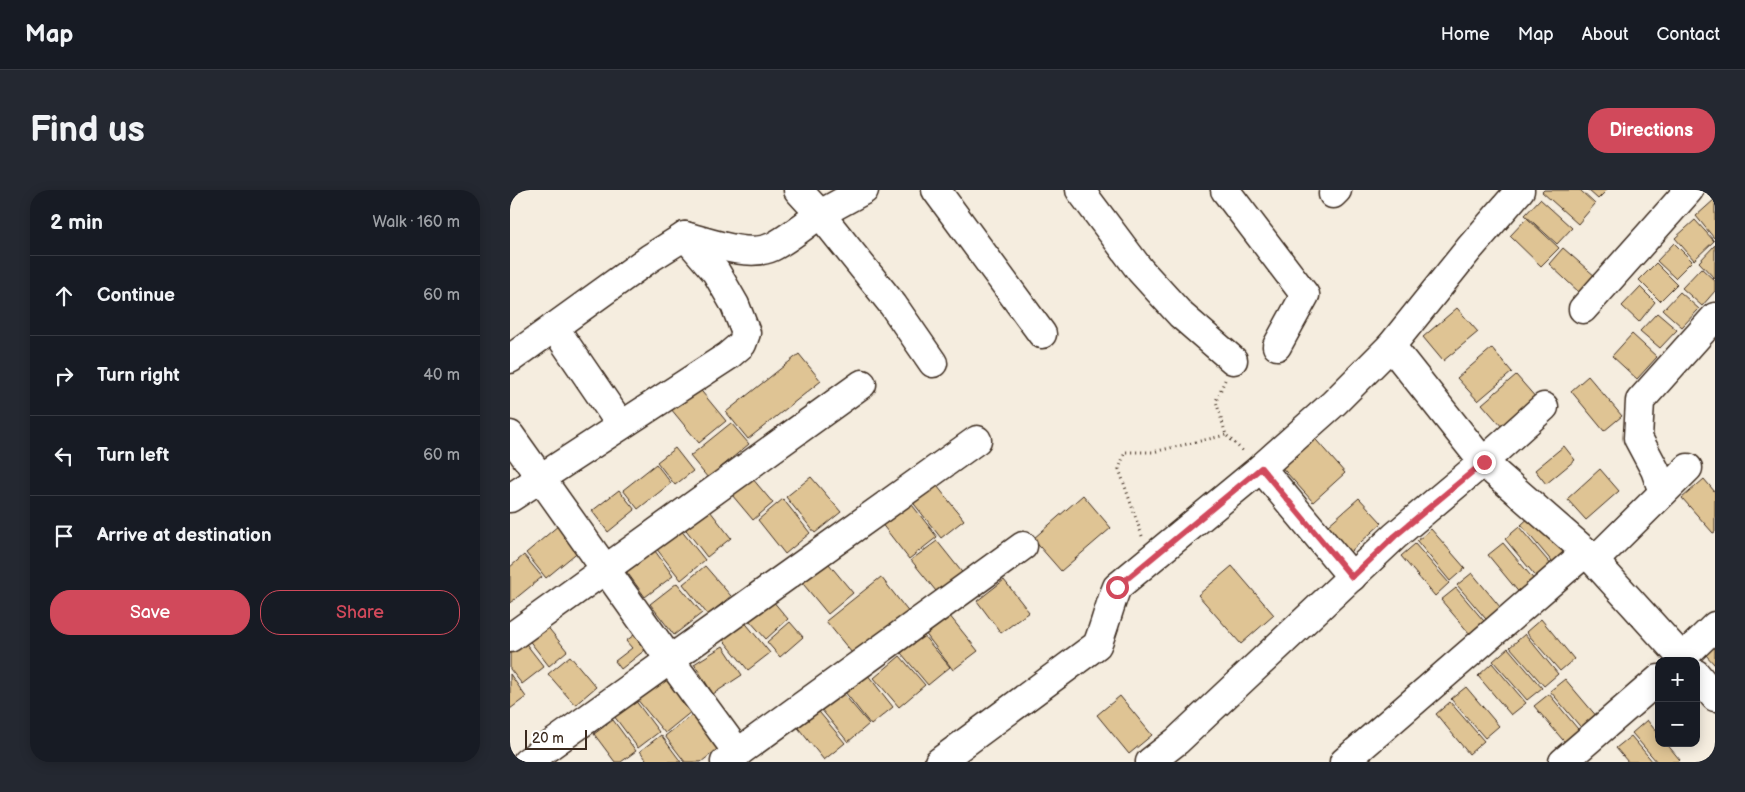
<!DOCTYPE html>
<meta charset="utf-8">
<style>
body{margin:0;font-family:"Balsamiq Sans",sans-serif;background:#242831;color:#f1f3f6}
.controls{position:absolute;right:15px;bottom:15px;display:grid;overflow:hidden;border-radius:10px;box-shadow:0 2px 12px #0003}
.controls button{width:45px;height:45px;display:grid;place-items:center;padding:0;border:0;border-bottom:1px solid #363941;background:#171b24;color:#f1f3f6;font:25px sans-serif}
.scale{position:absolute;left:15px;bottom:12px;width:62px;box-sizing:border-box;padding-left:5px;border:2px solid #3b2a1e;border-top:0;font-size:14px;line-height:18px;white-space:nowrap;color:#3b2a1e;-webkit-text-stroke:4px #fff;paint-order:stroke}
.stop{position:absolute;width:15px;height:15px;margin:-11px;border:4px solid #d1495b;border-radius:50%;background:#fff}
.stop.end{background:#d1495b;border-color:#fff;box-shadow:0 1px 5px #0008}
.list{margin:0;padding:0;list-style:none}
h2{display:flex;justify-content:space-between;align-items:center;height:65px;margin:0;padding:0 20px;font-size:21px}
h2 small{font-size:16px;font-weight:400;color:#9ea1a6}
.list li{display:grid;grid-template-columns:32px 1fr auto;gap:15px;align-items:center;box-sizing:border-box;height:80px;padding:0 20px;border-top:1px solid #363941}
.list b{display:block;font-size:19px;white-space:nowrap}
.list em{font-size:16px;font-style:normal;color:#9ea1a6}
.actions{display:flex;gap:10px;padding:15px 20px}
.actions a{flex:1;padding:11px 0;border:1px solid #d1495b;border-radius:20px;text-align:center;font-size:18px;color:#d1495b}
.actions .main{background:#d1495b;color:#fff}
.icon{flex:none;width:28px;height:28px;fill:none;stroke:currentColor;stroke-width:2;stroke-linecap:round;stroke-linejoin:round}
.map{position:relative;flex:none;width:1205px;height:572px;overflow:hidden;border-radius:20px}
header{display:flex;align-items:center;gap:30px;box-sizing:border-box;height:70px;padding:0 25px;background:#171b24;border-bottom:1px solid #363941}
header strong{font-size:24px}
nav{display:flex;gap:28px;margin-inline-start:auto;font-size:18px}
.intro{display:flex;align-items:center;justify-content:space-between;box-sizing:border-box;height:120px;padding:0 30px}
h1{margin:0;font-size:35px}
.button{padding:12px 22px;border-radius:20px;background:#d1495b;color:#fff;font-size:18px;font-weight:700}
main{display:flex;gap:30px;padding:0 30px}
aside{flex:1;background:#171b24;border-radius:20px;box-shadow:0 2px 12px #0003}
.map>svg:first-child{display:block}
</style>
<header>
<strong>Map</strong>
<nav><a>Home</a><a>Map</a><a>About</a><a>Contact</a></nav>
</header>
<div class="intro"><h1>Find us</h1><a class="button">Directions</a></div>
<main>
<aside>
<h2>2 min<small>Walk · 160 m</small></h2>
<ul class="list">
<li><svg class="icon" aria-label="ahead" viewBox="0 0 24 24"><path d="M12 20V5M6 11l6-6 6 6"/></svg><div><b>Continue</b></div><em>60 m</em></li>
<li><svg class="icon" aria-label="right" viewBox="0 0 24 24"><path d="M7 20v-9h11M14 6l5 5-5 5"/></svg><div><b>Turn right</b></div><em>40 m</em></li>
<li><svg class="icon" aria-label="left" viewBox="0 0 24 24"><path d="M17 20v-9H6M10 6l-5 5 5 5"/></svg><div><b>Turn left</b></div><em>60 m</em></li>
<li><svg class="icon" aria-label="arrive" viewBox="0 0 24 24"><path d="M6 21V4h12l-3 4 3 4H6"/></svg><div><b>Arrive at destination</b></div></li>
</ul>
<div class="actions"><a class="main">Save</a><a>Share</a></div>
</aside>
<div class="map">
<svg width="1205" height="572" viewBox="0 0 1205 572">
<rect width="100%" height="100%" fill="#f5eddf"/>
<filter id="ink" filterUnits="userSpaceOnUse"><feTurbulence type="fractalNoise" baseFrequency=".02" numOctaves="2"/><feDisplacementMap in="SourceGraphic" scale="10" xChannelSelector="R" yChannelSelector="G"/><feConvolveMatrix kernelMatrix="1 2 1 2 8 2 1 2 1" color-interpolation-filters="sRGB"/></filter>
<g filter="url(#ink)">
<g fill="#dfc494" stroke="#3b2a1e">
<path d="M1034,0H1070L1085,14L1068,34L1032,2Z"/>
<path d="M1078,0H1097L1088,9Z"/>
<path d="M1030,9L1062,38L1047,54L1015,25Z"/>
<path d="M1205,9V47L1204,48L1186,26Z"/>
<path d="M1017,28L1049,58L1031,76L1000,46Z"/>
<path d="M1185,30L1204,51L1184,70L1165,48Z"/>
<path d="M1164,53L1182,71L1165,88L1147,71Z"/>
<path d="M1205,55V89L1189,72Z"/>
<path d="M1053,58L1086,87L1071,104L1039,74Z"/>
<path d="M1146,73L1167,94L1150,111L1129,90Z"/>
<path d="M1191,78L1205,91V101L1192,116L1172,98Z"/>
<path d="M1130,97L1145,112L1129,132L1112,116Z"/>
<path d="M1170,102L1189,119L1172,137L1153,120Z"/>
<path d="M947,118L968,142L933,171L913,147Z"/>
<path d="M1147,123L1167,140L1150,158L1130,141Z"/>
<path d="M1122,144L1147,167L1127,189L1102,166Z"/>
<path d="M982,158L1002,182L968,211L947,188Z"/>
<path d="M289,164L311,191L238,249L216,222Z"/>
<path d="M1006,185L1027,209L993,238L972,214Z"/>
<path d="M1078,186L1112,226L1094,241L1061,201Z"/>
<path d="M183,191L216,231L189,253L156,213Z"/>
<path d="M221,233L239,254L198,288L180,266Z"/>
<path d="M800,243L835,283L803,312L767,272Z"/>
<path d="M1054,256L1065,270L1036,294L1025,280Z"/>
<path d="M165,258L183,281L165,295L147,272Z"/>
<path d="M146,274L161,293L128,319L113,300Z"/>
<path d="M1090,279L1109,301L1076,330L1057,309Z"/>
<path d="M301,287L331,322L305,343L276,307Z"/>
<path d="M242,288L263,313L243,330L222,305Z"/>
<path d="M1194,289L1205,302V342L1203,343L1172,308Z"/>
<path d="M424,292L454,330L431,348L401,310Z"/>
<path d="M109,300L125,320L98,342L82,321Z"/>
<path d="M573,305L601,338L551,381L523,349Z"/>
<path d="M849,308L872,333L840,362L817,336Z"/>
<path d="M273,309L300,343L275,364L248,330Z"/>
<path d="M399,311L427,347L399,369L371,333Z"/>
<path d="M197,317L221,348L197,367L173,336Z"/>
<path d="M1025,322L1059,362L1044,374L1011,335Z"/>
<path d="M166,334L195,370L171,390L142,353Z"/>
<path d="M49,335L70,360L36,388L16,363Z"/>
<path d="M1009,337L1043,377L1028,389L995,349Z"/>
<path d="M921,339L955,378L940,391L907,351Z"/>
<path d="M427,351L455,386L430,406L401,370Z"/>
<path d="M993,353L1026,392L1011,405L978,365Z"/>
<path d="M140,354L163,386L135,407L111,374Z"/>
<path d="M905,354L939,393L925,406L891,366Z"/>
<path d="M14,365L32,387L0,413V377Z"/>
<path d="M314,368L343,403L318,424L289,389Z"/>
<path d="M195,376L221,406L198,425L173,394Z"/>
<path d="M722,376L764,425L731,454L688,405Z"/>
<path d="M962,383L995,423L981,435L947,395Z"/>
<path d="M371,387L400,424L346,468L316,431Z"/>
<path d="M494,390L519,422L491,443L467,411Z"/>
<path d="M167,393L192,423L164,445L140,414Z"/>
<path d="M946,398L979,437L965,450L931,410Z"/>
<path d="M262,410L278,429L256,449L239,430Z"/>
<path d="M439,425L468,461L443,480L415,443Z"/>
<path d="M1031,429L1064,469L1050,481L1016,442Z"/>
<path d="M233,430L260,463L238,480L211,447Z"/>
<path d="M280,432L293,447L270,467L257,452Z"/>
<path d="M36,435L57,461L39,476L18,449Z"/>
<path d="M1015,444L1048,484L1034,496L1000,457Z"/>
<path d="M124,445L135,460L111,479L105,471L122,458L116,451Z"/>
<path d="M413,445L440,477L418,495L391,463Z"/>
<path d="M10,446L34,477L12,494L0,479V453Z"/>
<path d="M213,456L232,485L203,504L184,474Z"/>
<path d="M1205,456V475L1195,464Z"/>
<path d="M998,458L1032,498L1017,510L983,471Z"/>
<path d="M60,466L86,497L65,515L38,484Z"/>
<path d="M390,466L415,495L389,517L364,488Z"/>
<path d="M982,473L1016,513L1001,525L968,486Z"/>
<path d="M0,484L16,507L0,519Z"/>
<path d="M357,484L383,517L361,535L335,502Z"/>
<path d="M154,486L182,521L155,543L126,508Z"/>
<path d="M1055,489L1088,528L1074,541L1040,501Z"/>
<path d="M956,497L989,536L975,548L941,509Z"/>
<path d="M332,502L359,534L338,552L311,519Z"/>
<path d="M1039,504L1072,544L1058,556L1024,516Z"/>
<path d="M610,506L642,545L619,564L587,525Z"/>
<path d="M125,510L149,542L128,558L104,526Z"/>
<path d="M940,512L974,551L959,564L926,524Z"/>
<path d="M305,517L335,553L314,570L285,534Z"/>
<path d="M183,524L209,558L191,572H175L155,546Z"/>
<path d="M103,530L126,561L111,572H105L84,544Z"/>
<path d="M1137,530L1149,545V553H1156L1170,570L1168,572H1147L1122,543Z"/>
<path d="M151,545L171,572H138L130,561Z"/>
<path d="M1121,546L1143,572H1118L1106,558Z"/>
</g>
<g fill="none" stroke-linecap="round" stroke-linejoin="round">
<g stroke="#3b2a1e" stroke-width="31">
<g id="minor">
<path d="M288,0L310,24L354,0"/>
<path d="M426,0L532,144"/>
<path d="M570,0L630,80L671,125L723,170"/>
<path d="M715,0L795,105L767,156"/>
<path d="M823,4L827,0"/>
<path d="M1073,119L1179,0"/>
<path d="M44,137L111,235"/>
<path d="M881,156L973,272L1076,362L1175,471"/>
<path d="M0,169L140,68L175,46C198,52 239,68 262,57C277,50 296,34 310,24L383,115L423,173"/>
<path d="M0,245L160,470L228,563"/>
<path d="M751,278L842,387"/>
<path d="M1153,302L1145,280L1128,248L1130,211L1205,127"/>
<path d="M0,308L218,166L232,154L236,143L225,115L206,82L175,46"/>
<path d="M1084,371L1178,278"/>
<path d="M0,448L352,194"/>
<path d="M1169,471L1205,436"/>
<path d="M1186,484L1205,507"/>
<path d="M17,572L467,250"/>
<path d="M215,572L513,356"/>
<path d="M429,572L587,455C595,436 599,416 607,397L751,278L824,213L881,156L959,59L1010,0"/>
<path d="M640,572L667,551L885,346L973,272L1034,217"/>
<path d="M834,572L1076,362"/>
<path d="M1053,572L1149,489"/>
</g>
</g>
<g stroke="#3b2a1e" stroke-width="3" stroke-dasharray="1 4" stroke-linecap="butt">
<path d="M715,190L706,211L716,245L735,263"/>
<path d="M632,346L609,279L615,262H643L716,245"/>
</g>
<use href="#minor" stroke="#fff" stroke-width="28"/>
</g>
</g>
<g fill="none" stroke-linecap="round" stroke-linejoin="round" filter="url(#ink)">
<path stroke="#d1495b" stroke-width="6" d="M607,397L751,278L842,387L885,346L974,272"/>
</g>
</svg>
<div class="controls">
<button>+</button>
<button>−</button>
</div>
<div class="scale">20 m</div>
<div class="stop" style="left:607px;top:397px"></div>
<div class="stop end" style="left:974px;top:272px"></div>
</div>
</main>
